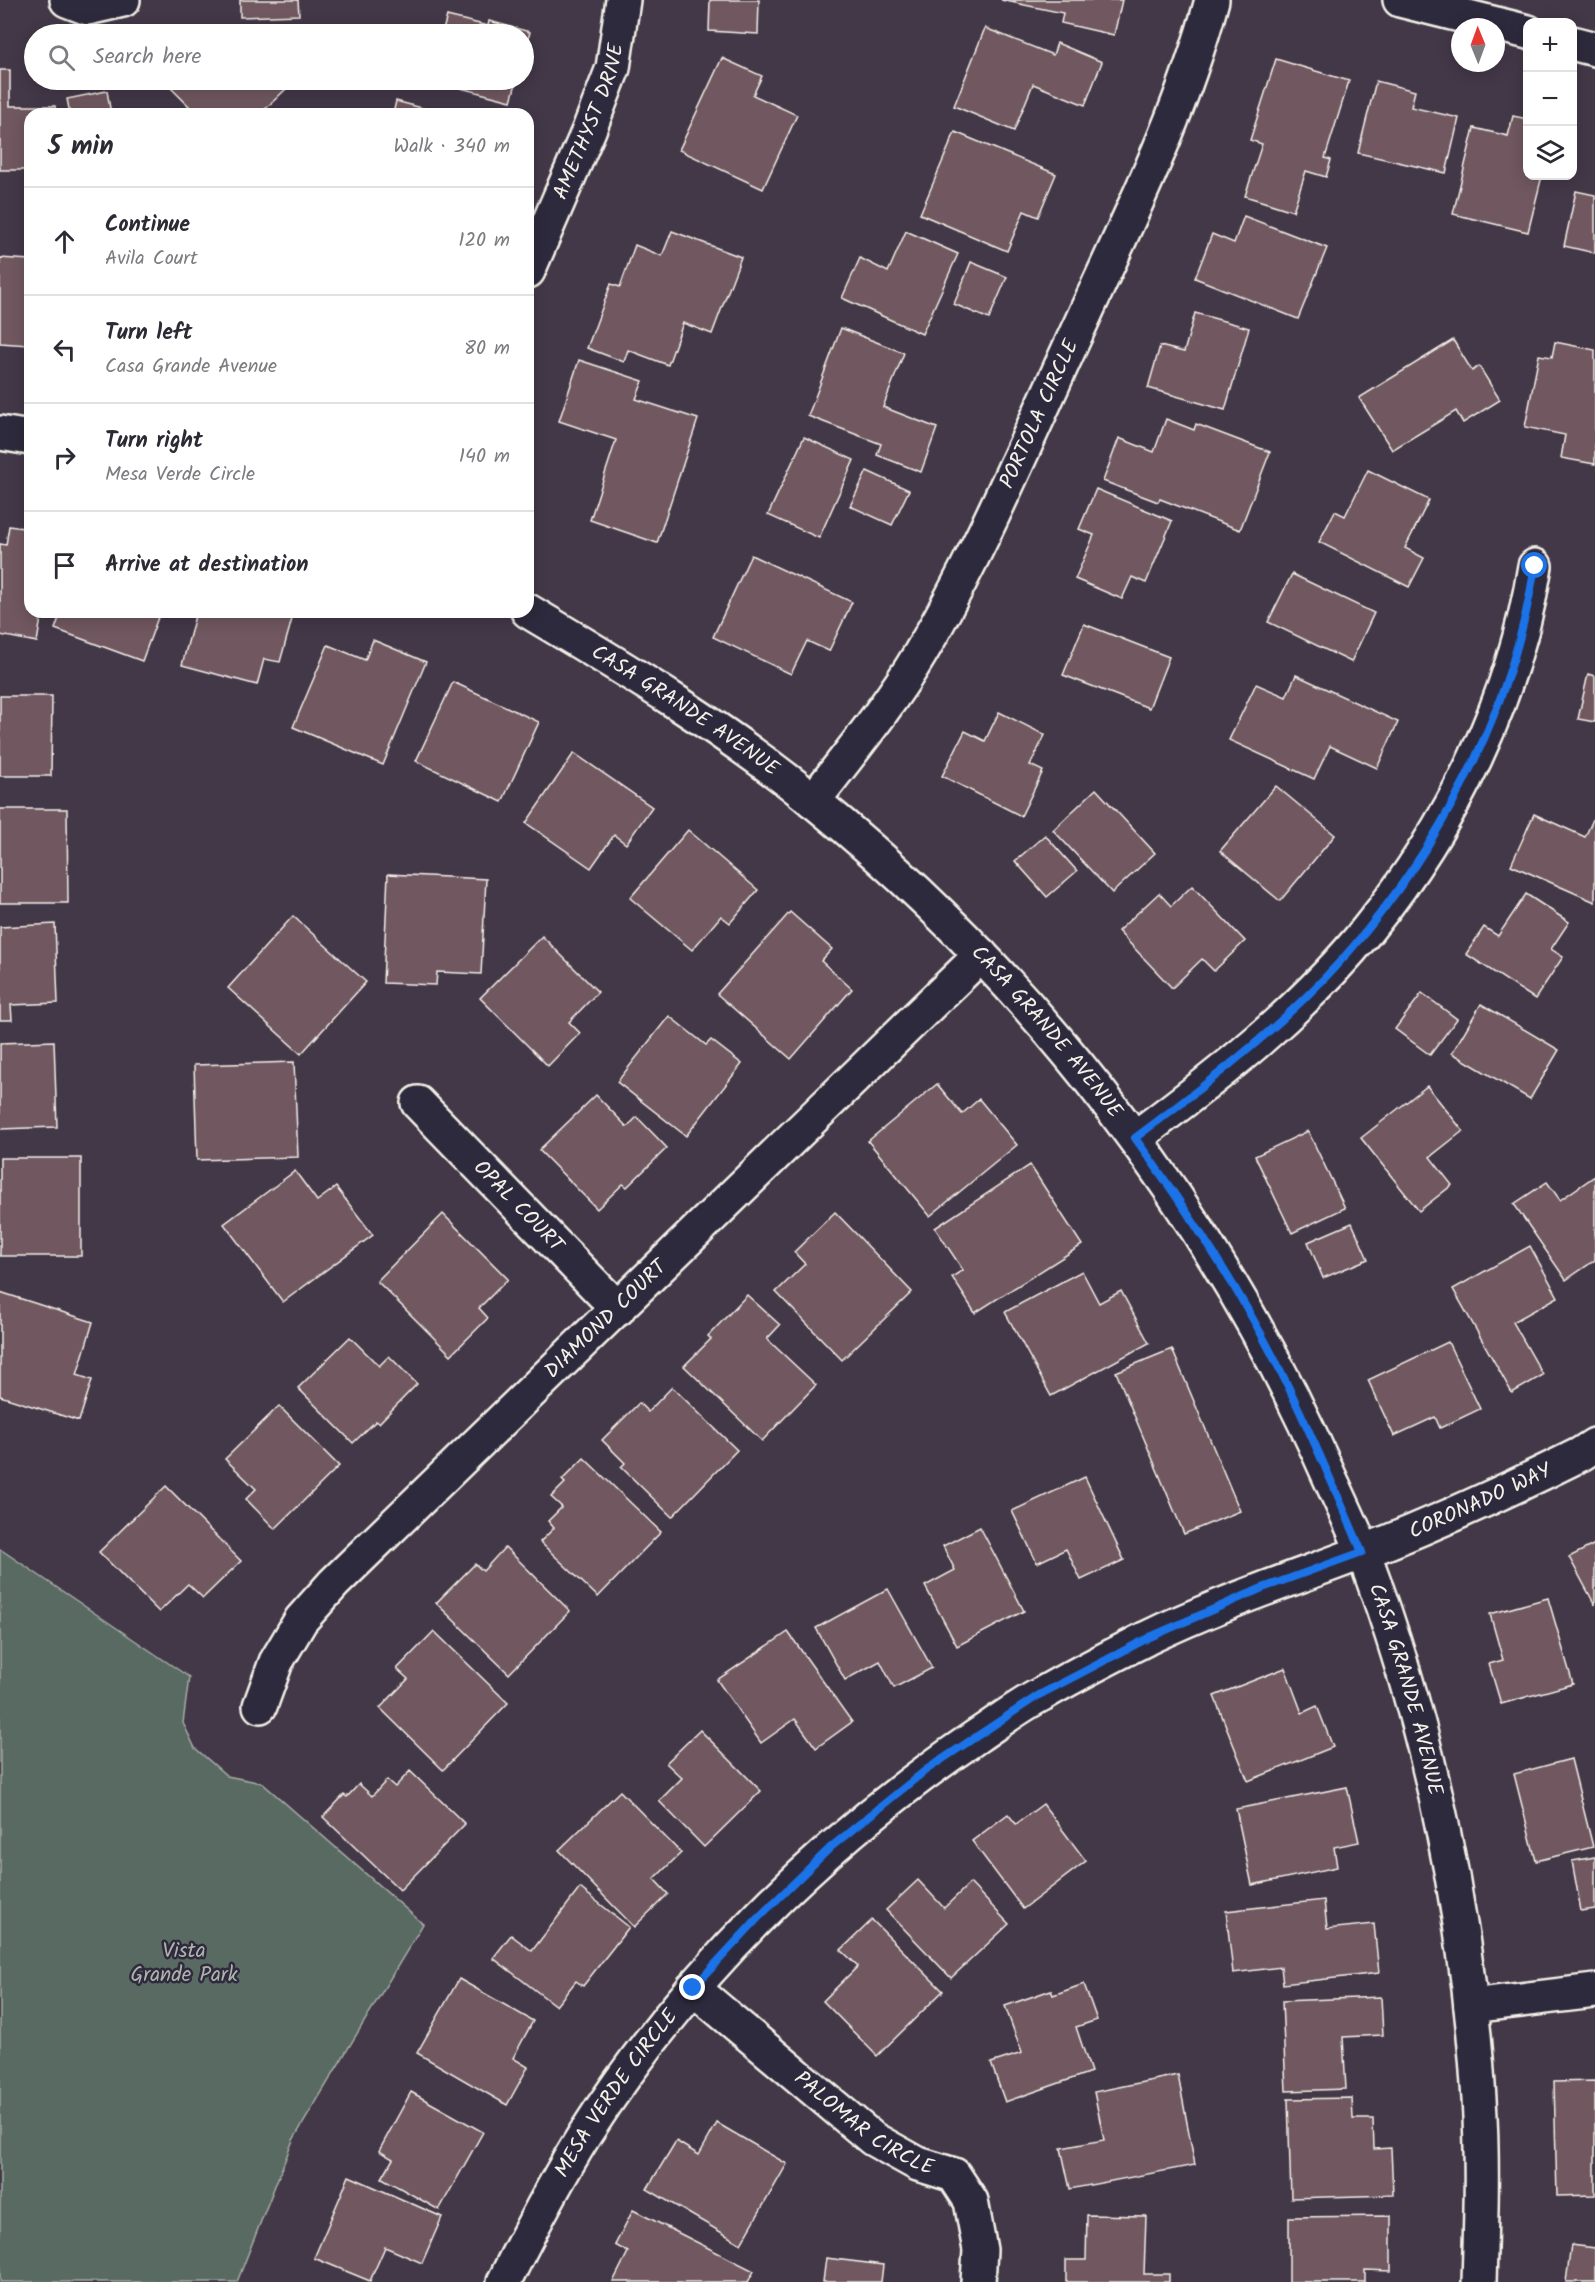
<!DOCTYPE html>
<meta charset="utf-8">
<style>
body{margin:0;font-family:Kalam,sans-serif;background:#f2f2f3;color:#2b2b33}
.controls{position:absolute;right:18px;top:18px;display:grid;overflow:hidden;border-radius:12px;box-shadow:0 3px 15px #0003}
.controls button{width:54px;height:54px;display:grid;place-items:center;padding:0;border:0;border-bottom:2px solid #e1e1e2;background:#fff;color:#2b2b33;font:30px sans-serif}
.compass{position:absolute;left:1451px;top:18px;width:54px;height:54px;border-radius:50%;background:#fff;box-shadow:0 3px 15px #0003;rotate:359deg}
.stop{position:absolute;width:18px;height:18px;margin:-14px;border:4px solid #1a73e8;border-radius:50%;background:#fff}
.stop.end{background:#1a73e8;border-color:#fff;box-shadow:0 2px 6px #0008}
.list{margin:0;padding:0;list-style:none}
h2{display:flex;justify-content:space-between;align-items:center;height:78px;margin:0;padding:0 24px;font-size:26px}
h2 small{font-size:20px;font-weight:400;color:#7c7c81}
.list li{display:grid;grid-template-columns:39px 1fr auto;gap:18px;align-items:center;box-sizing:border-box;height:108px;padding:0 24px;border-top:2px solid #e1e1e2}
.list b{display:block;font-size:22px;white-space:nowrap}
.list p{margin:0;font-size:20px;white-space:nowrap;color:#7c7c81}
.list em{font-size:20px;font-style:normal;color:#7c7c81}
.icon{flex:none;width:33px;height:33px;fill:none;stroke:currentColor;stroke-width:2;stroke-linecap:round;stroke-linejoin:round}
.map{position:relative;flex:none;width:1595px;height:2282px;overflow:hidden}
.search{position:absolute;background:#fff;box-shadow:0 3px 15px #0003;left:24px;top:24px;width:510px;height:66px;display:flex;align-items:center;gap:15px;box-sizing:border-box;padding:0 21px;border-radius:33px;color:#7c7c81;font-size:22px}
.panel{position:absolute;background:#fff;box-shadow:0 3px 15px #0003;left:24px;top:108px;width:510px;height:510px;border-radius:18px}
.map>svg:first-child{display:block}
</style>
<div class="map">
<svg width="1595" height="2282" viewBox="0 0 1595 2282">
<rect width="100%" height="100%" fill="#433848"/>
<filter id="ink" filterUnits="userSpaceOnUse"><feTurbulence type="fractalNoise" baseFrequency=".0167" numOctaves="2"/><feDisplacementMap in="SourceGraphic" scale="12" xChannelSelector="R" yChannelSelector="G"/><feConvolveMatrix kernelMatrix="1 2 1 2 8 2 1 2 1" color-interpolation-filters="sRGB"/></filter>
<g filter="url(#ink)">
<path fill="#596a62" stroke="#a6aea5" stroke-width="1.5" d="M0,1549L189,1677L183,1723L195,1748L227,1776L262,1783L423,1924L293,2140L237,2282H0Z"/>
<g fill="#715961" stroke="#f4f1e8" stroke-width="1.5">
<path d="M240,0H298L299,15L240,17Z"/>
<path d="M710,0H759L758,34L709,31Z"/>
<path d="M1001,0H1122L1114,35L1061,23L1063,13Z"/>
<path d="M447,16L488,26L489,21L530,32L524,55V34H442Z"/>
<path d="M985,28L1053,55L1057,43L1102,62L1085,105L1033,84L1014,131L954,106Z"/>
<path d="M722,58L762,76L753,95L797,115L763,189L679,150Z"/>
<path d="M1276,59L1349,81L1325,158L1331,160L1326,177L1306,171L1293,211L1245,196L1262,144L1250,140Z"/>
<path d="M0,70H10V106H55V114H30V170H0Z"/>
<path d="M180,80H279L287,88L260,114H197L171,88Z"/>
<path d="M430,80H517L511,101Z"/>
<path d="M1376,81L1415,91L1411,107L1459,118L1446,173L1358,153Z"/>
<path d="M107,91L111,114H70L67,99Z"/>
<path d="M396,101L444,114H393Z"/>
<path d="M1513,116L1528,119V176H1542L1528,232L1453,214L1474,128L1508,136Z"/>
<path d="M955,132L1056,174L1038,217L1024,211L1007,251L920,214Z"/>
<path d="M1576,191L1595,195V253L1564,246Z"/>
<path d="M1244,216L1327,248L1298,319L1195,278L1212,234L1234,243Z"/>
<path d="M672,231L741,257L712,334L683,323L668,365L628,350L624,362L587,348L611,284L620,287L635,245L662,256Z"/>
<path d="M906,231L958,254L922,334L842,298L860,258L888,272Z"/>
<path d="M0,258L30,260L29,345L0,343Z"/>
<path d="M971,262L1007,277L989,319L954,304Z"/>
<path d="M1195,313L1249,328L1225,410L1148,388L1160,346L1184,352Z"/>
<path d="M841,328L904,353L883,407L937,428L921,472L877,455L881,444L808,416Z"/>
<path d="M1453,340L1472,371L1479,366L1500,400L1463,423L1456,411L1392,450L1359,398Z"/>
<path d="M1555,342L1595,350V464L1561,458L1565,435L1525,427L1539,355L1552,357Z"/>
<path d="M579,360L643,381L636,399L698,419L657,543L590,520L616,440L559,421Z"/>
<path d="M1166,419L1194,430L1196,424L1270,452L1240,530L1160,499L1158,502L1103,481L1119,438L1154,452Z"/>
<path d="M804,437L854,460L819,538L768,515Z"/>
<path d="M1368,470L1429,500L1405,548L1424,558L1409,587L1319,542L1335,511L1345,516Z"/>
<path d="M867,471L909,490L892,525L850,506Z"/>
<path d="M1096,489L1172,521L1146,583L1132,577L1122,599L1075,579L1094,535L1079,529Z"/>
<path d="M9,526L30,529V612H42L37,642L0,635V544L6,545Z"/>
<path d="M751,555L852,602L829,651L807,641L791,674L713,637Z"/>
<path d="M1292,574L1374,613L1351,662L1268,622Z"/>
<path d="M61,612H160L142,661L55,629Z"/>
<path d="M196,612H294L280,662L264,659L257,685L182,665Z"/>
<path d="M1084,624L1169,657L1149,708L1063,675Z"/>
<path d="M373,640L426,662L383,765L293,727L328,645L365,660Z"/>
<path d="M1588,674L1595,676V722L1578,719Z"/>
<path d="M1296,675L1398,722L1377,768L1330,746L1314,779L1229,740L1256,684L1286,697Z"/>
<path d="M453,682L539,722L502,802L416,761Z"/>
<path d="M0,696H52L51,776H0Z"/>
<path d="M999,712L1045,735L1030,765L1043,771L1021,816L942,776L965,731L985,741Z"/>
<path d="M574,753L652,807L626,844L614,835L591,868L526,823Z"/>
<path d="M1276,786L1335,835L1280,901L1220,851Z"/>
<path d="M1096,789L1155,853L1112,893L1053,830Z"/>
<path d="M0,809H67L68,903H0Z"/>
<path d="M1534,814L1585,837L1595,815V902L1511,865Z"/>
<path d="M688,830L758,890L730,923L721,916L692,950L630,898Z"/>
<path d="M1045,835L1077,871L1047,897L1015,861Z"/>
<path d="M388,874L486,879L481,974L437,972L436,985L383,983Z"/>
<path d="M1192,886L1245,941L1214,971L1202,959L1172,988L1118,931L1159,893L1171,906Z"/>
<path d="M1526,894L1569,922L1551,949L1563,957L1535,999L1466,954L1484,927L1498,936Z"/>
<path d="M790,912L832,949L821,961L852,989L791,1059L717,994Z"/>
<path d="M293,916L366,982L301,1054L228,988Z"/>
<path d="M55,924L58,1003L11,1005L12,1020H0V927Z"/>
<path d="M542,936L598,992L569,1022L580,1033L548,1066L480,998Z"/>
<path d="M1422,993L1457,1019L1430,1055L1395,1029Z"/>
<path d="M1481,1004L1559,1050L1530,1099L1452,1053Z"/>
<path d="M669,1016L706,1045L711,1040L742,1064L686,1136L617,1082Z"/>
<path d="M54,1041L57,1127L0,1129V1043Z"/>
<path d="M294,1062L298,1157L197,1160L194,1065Z"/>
<path d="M937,1084L962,1114L979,1099L1017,1145L930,1216L868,1141Z"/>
<path d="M1427,1086L1463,1131L1430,1157L1452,1185L1419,1211L1361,1138Z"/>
<path d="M596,1095L627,1127L637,1117L667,1148L627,1187L623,1184L597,1209L539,1150Z"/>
<path d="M1308,1131L1345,1208L1292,1233L1255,1156Z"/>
<rect x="0" y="1158" width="81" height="98"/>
<path d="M1030,1165L1082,1245L975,1313L952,1277L963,1270L935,1228Z"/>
<path d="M295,1171L317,1201L336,1187L373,1235L283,1302L224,1224Z"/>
<path d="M1595,1176V1260L1566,1280L1514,1204L1547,1182L1560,1200Z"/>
<path d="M835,1212L912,1292L842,1360L776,1292L805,1264L794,1252Z"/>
<path d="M443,1214L508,1279L479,1308L488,1318L451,1355L377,1281Z"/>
<path d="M1352,1223L1368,1259L1323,1278L1308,1242Z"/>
<path d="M1530,1246L1558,1297L1513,1322L1543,1375L1512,1393L1453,1289Z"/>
<path d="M1082,1271L1099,1303L1121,1291L1149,1343L1051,1396L1005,1312Z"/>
<path d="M0,1292L93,1322L77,1375L92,1380L79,1421L0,1396Z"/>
<path d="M747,1295L780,1325L767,1339L816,1385L762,1441L684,1366L711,1339L708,1336Z"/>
<path d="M350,1337L379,1366L389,1356L417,1384L379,1423L376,1421L353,1443L298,1388Z"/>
<path d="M1448,1342L1480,1409L1440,1428L1435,1417L1394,1436L1368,1380Z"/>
<path d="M1172,1349L1240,1511L1184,1534L1116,1372Z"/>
<path d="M672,1387L737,1450L672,1517L621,1467L625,1463L602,1440L639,1403L648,1412Z"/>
<path d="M279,1406L339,1466L275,1529L246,1499L256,1489L225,1459Z"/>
<path d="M584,1458L661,1532L598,1597L540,1542L554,1528L548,1521L562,1507L551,1497L565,1483L562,1480Z"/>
<path d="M1085,1477L1124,1560L1081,1580L1066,1549L1037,1563L1012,1511Z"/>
<path d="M166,1486L241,1561L203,1598L188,1584L159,1612L99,1552Z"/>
<path d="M980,1527L1024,1611L957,1646L925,1586L955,1570L943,1546Z"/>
<path d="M1595,1544V1605L1569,1557Z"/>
<path d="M505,1547L570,1611L509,1674L436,1603L475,1564L483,1571Z"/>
<path d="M888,1589L932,1668L894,1688L880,1661L845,1680L816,1628Z"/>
<path d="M1548,1598L1573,1684L1501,1704L1489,1664L1503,1660L1490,1614Z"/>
<path d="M434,1631L508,1703L443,1770L380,1708L408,1679L397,1669Z"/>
<path d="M788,1632L852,1722L816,1748L795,1719L761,1743L717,1680Z"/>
<path d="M1285,1668L1302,1713L1317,1706L1333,1747L1248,1781L1214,1696Z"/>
<path d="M700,1730L761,1791L704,1847L659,1801L682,1778L666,1763Z"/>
<path d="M1571,1759L1593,1847L1536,1861L1514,1774Z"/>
<path d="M410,1771L465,1824L400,1890L323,1817L344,1795L347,1797L359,1784L372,1796L387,1780L395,1787Z"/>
<path d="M1347,1787L1359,1842L1334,1847L1337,1867L1252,1885L1236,1809Z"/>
<path d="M620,1791L681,1853L654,1879L668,1894L634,1927L559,1850Z"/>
<path d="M1043,1804L1086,1861L1023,1909L972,1841L1008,1814L1016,1824Z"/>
<path d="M1595,1857V1909L1581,1911L1572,1861Z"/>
<path d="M918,1880L944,1908L970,1883L1009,1924L951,1978L886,1910Z"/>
<path d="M580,1888L629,1927L583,1986L576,1981L556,2006L493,1958L511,1935L532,1951Z"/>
<path d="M1324,1900L1327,1929L1374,1924L1379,1973L1283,1984L1281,1967L1233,1973L1226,1911Z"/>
<path d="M872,1920L943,1991L877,2056L823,2001L858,1966L841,1950Z"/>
<path d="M459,1979L533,2021L513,2058L528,2067L507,2105L417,2053Z"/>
<path d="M1084,1984L1097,2020L1076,2027L1091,2072L1005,2102L991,2063L1022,2053L1005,2006L1051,1990L1053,1995Z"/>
<path d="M1381,1997L1383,2035L1343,2037L1346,2089L1286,2091L1282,2001Z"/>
<path d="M1178,2075L1195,2165L1070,2189L1061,2148L1104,2140L1094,2092Z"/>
<path d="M1595,2081V2195L1557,2196L1554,2082Z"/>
<path d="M411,2092L483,2132L439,2210L382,2178L393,2159L379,2151Z"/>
<path d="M1352,2098L1353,2119H1373L1374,2149L1391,2148L1393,2195L1291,2198L1288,2099Z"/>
<path d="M717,2123L787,2164L741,2244L647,2189L676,2141L699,2155Z"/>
<path d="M349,2176L442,2217L422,2263L385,2247L370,2281L314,2258Z"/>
<path d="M633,2210L754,2271L748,2282H613L628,2252L615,2245Z"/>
<path d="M1087,2215L1146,2216L1144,2274H1169V2282H1066V2260H1086Z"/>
<path d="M1391,2216V2271L1365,2270V2282H1289V2217Z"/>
<path d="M1571,2245L1595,2248V2282H1566Z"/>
<path d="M826,2258L883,2265L881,2282H823Z"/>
</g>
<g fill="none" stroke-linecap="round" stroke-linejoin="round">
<g stroke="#f4f1e8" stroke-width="38">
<g id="street">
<path d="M67,0L88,8L123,0"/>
<path d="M1400,0L1528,32"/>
<path d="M1572,43L1595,49"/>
<path id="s1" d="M528,271L589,130L613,68L623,0"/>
<path id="s2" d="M813,801C850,753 889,706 920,654C982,549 1029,434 1081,323C1129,218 1182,112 1212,0"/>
<path id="s3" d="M418,1103L618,1309"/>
<path d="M1135,1138C1218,1076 1302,1011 1368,929C1452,825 1514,699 1535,566"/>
<path id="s4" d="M260,1706L276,1662L301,1620L334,1583L981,955"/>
<path id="s5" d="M693,1988L873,2139L918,2164L954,2175L971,2201L980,2250L978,2282"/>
<path d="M1471,2006L1595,1991"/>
</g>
</g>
<g stroke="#f4f1e8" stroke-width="38">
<g id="secondary">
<path d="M0,433L30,438"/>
<path id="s6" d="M528,611C627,670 727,730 816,803C1038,984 1215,1215 1330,1478C1341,1502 1353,1527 1363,1552C1428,1723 1468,1916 1479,2099C1483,2160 1481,2221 1479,2282"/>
<path id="s7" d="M504,2282C529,2232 555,2182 585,2134C686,1976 822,1841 977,1736C998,1722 1019,1706 1042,1694C1076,1674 1112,1656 1147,1638C1217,1604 1290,1580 1363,1552C1437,1523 1509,1490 1581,1454L1595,1445"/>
</g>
</g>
<use href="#street" stroke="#2f2a3d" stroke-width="33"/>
<use href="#secondary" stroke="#2f2a3d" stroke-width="33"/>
</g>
</g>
<g fill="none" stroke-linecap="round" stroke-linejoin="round" filter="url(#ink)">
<path stroke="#1a73e8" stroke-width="8" d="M693,1988L758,1918L831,1847L926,1770L1039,1695L1150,1637L1260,1589L1362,1552C1337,1494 1312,1435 1284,1378C1243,1294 1190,1214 1135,1138C1218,1076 1302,1011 1368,929C1452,825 1514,699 1535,566"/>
</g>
<g text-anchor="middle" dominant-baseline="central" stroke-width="5" stroke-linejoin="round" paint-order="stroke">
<g font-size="21" fill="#f4f1e8" stroke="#2f2a3d">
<text stroke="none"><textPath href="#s1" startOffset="162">AMETHYST DRIVE</textPath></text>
<text stroke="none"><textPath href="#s2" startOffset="450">PORTOLA CIRCLE</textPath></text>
<text stroke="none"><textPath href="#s6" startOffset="186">CASA GRANDE AVENUE</textPath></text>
<text stroke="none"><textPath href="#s6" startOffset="672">CASA GRANDE AVENUE</textPath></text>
<text stroke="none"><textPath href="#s3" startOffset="144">OPAL COURT</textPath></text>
<text stroke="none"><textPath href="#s4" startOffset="524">DIAMOND COURT</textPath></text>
<text stroke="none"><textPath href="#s7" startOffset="1288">CORONADO WAY</textPath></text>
<text stroke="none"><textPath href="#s6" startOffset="1428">CASA GRANDE AVENUE</textPath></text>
<text stroke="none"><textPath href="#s7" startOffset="220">MESA VERDE CIRCLE</textPath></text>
<text stroke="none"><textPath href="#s5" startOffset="219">PALOMAR CIRCLE</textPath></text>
</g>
<g font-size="21" fill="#aeb4ac" stroke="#2f2a3d">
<text x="184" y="1951">Vista<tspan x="184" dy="24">Grande Park</tspan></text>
</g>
</g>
</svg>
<div class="controls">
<button>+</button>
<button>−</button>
<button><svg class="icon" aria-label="layers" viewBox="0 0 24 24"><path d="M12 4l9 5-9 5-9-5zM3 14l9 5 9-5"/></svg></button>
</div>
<svg class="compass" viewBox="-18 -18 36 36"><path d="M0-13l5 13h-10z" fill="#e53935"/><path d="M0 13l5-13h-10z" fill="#7c7c81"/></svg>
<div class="stop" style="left:1535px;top:566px"></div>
<div class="stop end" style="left:693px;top:1988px"></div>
<div class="search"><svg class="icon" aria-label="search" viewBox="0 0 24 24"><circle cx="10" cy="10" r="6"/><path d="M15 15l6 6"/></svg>Search here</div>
<section class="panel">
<h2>5 min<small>Walk · 340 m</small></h2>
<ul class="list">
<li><svg class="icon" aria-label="ahead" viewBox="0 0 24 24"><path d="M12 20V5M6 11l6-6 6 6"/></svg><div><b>Continue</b><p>Avila Court</p></div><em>120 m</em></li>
<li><svg class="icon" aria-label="left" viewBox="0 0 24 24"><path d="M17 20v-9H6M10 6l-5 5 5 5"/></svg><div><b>Turn left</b><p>Casa Grande Avenue</p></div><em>80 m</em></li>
<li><svg class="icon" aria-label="right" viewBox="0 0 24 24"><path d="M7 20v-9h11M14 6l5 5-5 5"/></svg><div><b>Turn right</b><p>Mesa Verde Circle</p></div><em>140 m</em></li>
<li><svg class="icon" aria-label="arrive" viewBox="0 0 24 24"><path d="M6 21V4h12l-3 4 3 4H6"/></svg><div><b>Arrive at destination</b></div></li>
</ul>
</section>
</div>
